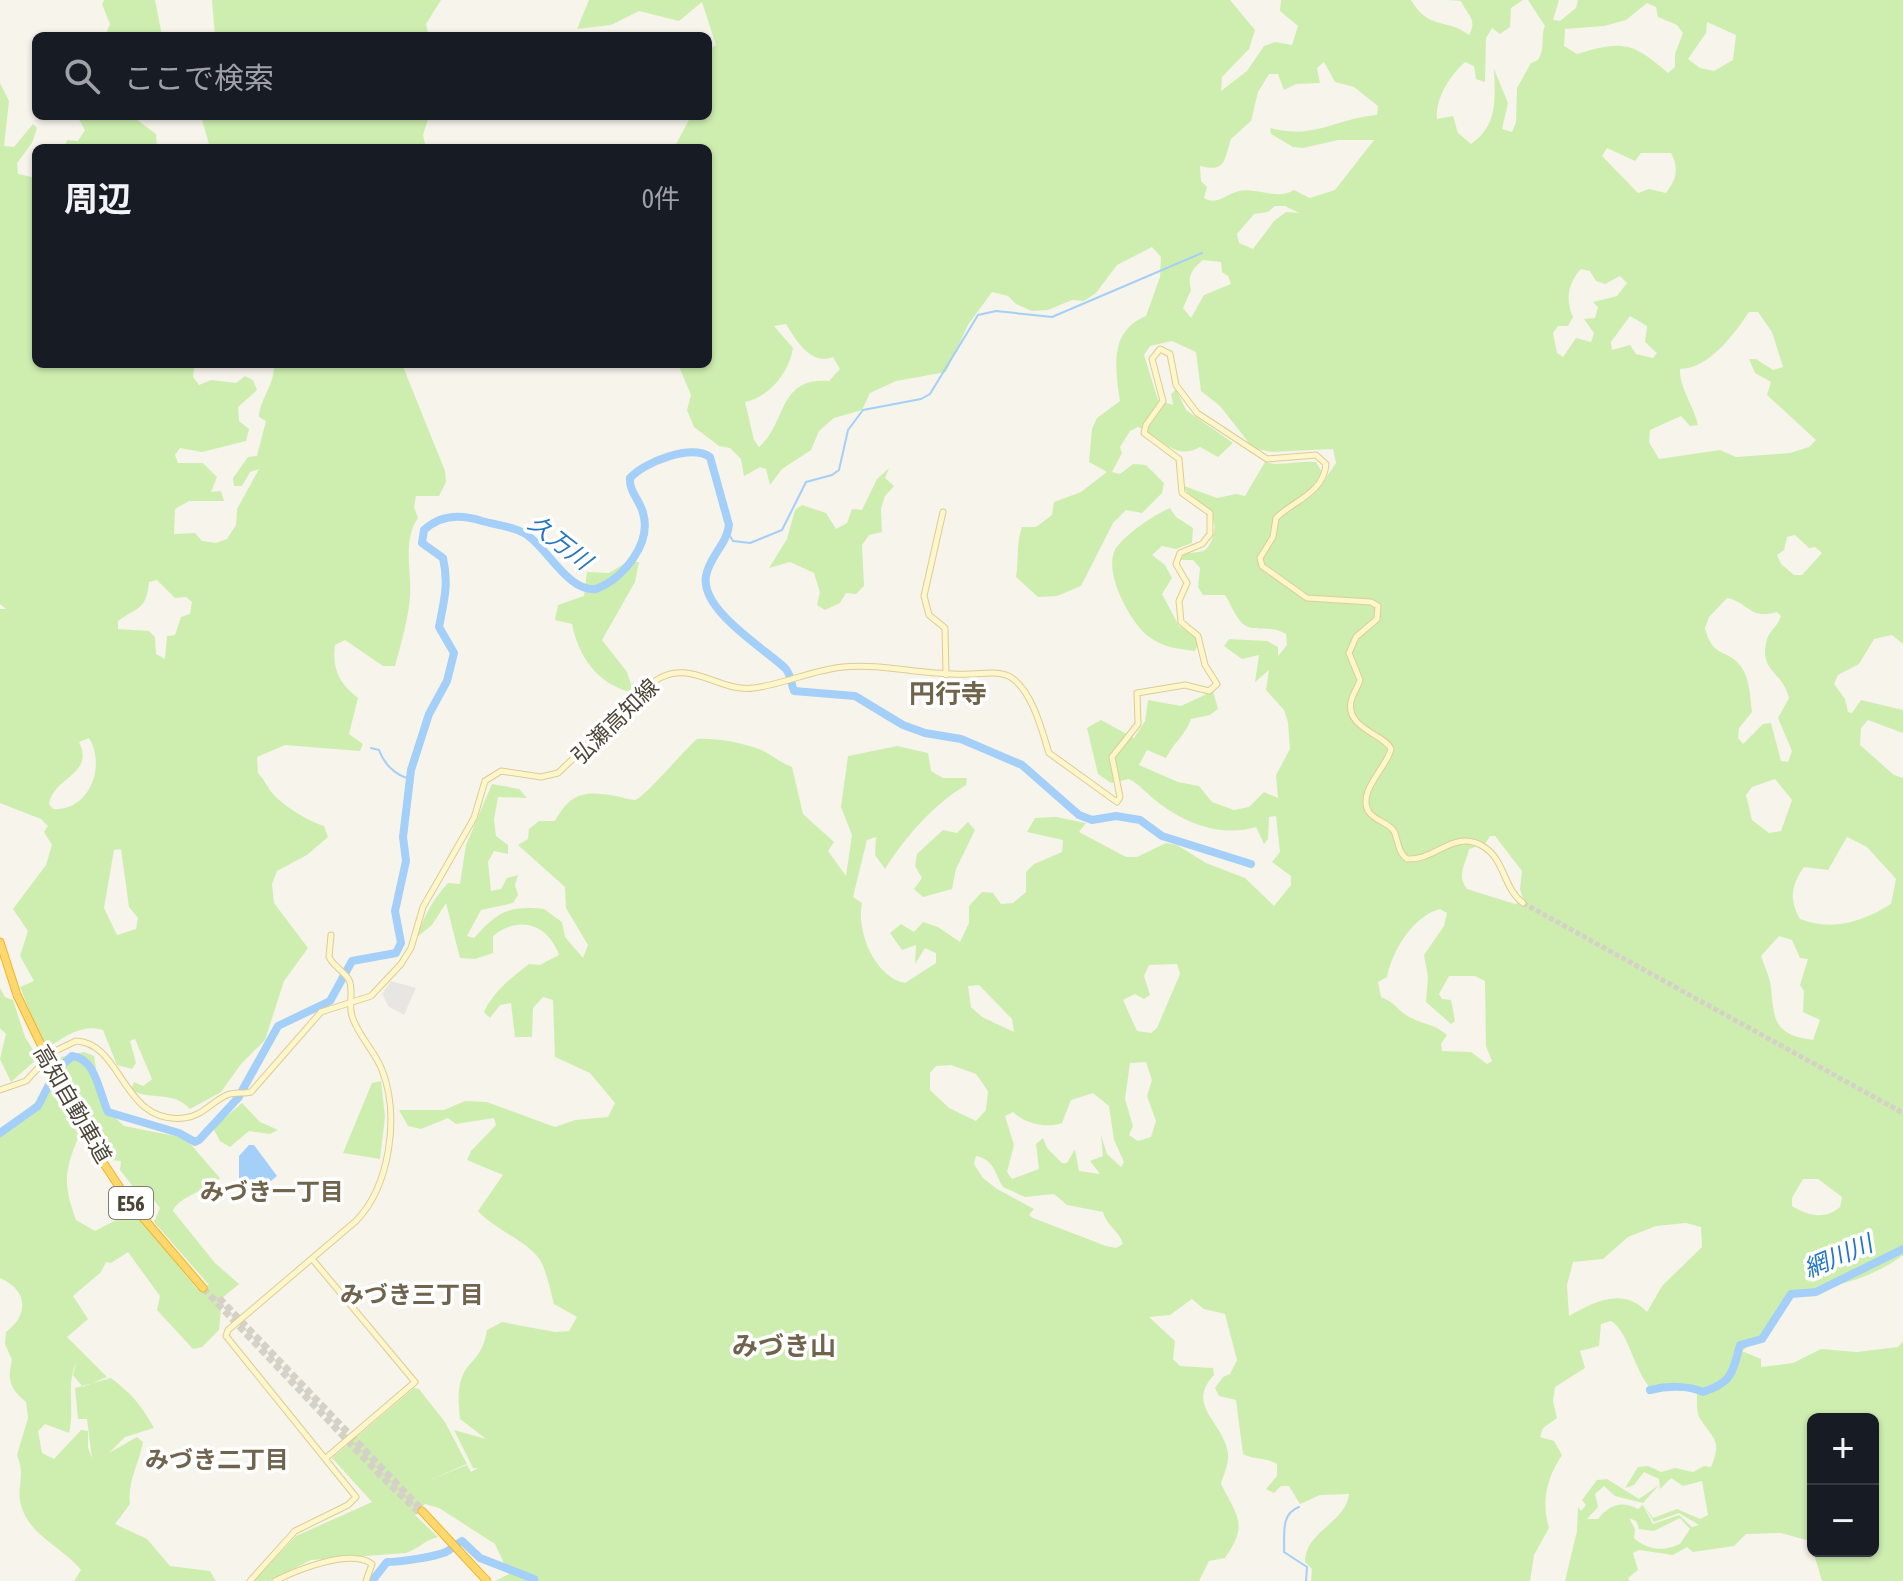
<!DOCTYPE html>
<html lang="ja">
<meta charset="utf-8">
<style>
body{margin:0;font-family:"Asap Condensed","Noto Sans JP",sans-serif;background:#242831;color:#f1f3f6}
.controls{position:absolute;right:24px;bottom:24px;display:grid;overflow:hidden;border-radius:12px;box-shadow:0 2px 6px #0004}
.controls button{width:72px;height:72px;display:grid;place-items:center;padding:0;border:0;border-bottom:2px solid #363941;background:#171b24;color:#f1f3f6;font:40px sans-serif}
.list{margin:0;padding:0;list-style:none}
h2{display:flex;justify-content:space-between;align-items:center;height:104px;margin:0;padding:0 32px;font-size:34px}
h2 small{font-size:26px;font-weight:400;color:#9ea1a6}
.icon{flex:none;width:44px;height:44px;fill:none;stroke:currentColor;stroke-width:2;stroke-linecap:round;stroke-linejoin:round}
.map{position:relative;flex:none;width:1903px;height:1581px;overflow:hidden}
.search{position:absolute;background:#171b24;box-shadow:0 2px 6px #0004;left:32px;top:32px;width:680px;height:88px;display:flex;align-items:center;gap:20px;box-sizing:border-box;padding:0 28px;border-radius:12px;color:#9ea1a6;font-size:30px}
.panel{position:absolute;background:#171b24;box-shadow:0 2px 6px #0004;left:32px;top:144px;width:680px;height:224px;border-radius:12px}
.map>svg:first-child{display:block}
</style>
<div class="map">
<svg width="1903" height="1581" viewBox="0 0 1903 1581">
<rect width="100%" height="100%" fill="#f7f4eb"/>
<g fill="#ceeeb0" fill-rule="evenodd">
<path d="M104,0H155L162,36H105L110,24L102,4Z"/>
<path d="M212,0H441L426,24L429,36H215Z"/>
<path d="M589,0H1230L1255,30L1249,49L1222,77L1221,91L1247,71L1264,46L1275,42L1292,45L1298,26L1280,11L1281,0H1411C1429,31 1448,18 1469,35C1478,19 1467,15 1461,1L1447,0H1523L1511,8L1510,27L1500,34L1492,28L1486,38L1485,82L1476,79L1474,66L1465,62C1450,75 1435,99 1437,119L1453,116L1458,133L1471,144C1498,126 1495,99 1494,69L1508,103L1502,129L1512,132L1516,122L1517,88L1531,63L1538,60C1546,47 1540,37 1545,26L1528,0H1559L1553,20L1560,21L1576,8L1578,0H1903V644L1892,635L1874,639L1859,664L1838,675L1834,684L1845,699L1848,712L1852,713L1861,700L1903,710V733L1868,720L1861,728L1860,745L1894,775L1903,778V1255C1872,1279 1826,1290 1787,1294C1778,1321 1765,1335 1742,1351L1761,1359V1367L1793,1363L1821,1349L1857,1352L1898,1347L1903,1341V1581H1822L1810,1541L1781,1533L1746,1534L1734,1546L1693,1552L1687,1547L1673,1555L1639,1550L1633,1553L1638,1570L1628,1578L1630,1581H1565L1577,1531L1578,1507L1581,1511L1586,1505L1582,1500L1597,1480L1607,1479L1639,1499L1659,1485L1643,1503L1615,1496L1604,1486L1595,1494L1598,1507L1587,1519H1598C1609,1505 1621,1500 1638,1509L1643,1505L1653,1524L1679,1515L1692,1527L1699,1525L1679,1513L1654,1522L1645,1507L1653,1518L1677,1509L1700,1519L1708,1515L1702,1481L1683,1486L1671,1478L1660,1489L1659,1479L1644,1472L1634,1485L1625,1488L1638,1467L1648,1466L1661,1472L1675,1468L1693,1472L1704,1466L1711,1467C1722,1440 1714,1440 1701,1420C1696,1414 1697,1402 1697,1394L1683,1389L1653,1391C1634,1373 1629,1331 1611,1321L1601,1324L1599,1346L1580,1351L1585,1368L1555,1387L1553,1401L1557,1418L1543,1428L1540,1437L1554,1441L1562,1455C1547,1478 1541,1500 1549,1528L1534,1555L1530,1581H1311L1312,1569L1305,1562C1305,1531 1346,1523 1349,1494L1320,1495L1300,1504L1289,1486H1281L1274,1493L1266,1489L1277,1476V1464C1265,1457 1254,1460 1243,1454L1236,1400L1219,1396L1215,1388L1223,1377L1230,1374L1237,1360L1225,1314L1204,1309L1192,1299L1170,1315L1149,1317L1175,1341L1173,1359L1180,1366L1213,1368L1214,1375C1185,1406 1223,1421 1228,1453C1229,1465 1224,1473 1221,1484C1237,1516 1249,1524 1225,1558L1209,1561L1199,1581H495L509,1574L495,1544L439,1508L425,1504L415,1515L438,1537C425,1540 418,1549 406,1553L311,1560L269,1581H254L296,1536L372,1502L332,1458L414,1388L419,1389L445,1422L467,1464L432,1479L467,1465L471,1472L478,1468H473L454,1430L486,1439L460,1419C459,1406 457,1392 461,1380C467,1360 482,1361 487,1330L502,1322L555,1332L569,1331L577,1317L554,1304C550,1290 547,1272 540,1260C528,1241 495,1230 478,1211L503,1175L467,1160L471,1151L496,1125L494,1118L456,1124L448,1118L421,1129L408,1126L399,1110H444L465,1101L487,1102L555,1127L575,1120L608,1117L615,1103L590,1073L555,1057L553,1000L543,997L533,1008L532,1037H515L511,1003L500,1005L490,1018L484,1012C494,991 511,978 529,964L540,965L559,955C548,924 519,915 493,936V953L475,959L460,958L446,903L432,925L417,937C424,916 433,899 448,883L460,884L466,845L492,784L519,789L527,798L498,797L494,820L496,836L508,845V854L494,851L488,862L491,891L501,889L507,878L518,875L515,885L518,895L513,903L481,910L467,936L474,938C497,913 507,905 544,909L562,922L565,937L583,958L588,945L566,908L565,887L518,845L528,839L529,829L539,821H555C570,793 585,790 616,796C621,797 630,800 635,800C644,798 685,749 697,739C717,738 737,742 756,748C768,752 779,762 792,767L803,814L834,842L828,851L846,876L852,835L841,807L848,756L897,746L928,753L931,771L943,778H967L966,785C933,805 906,836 885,869L875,855L876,837L867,840L853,897L862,903C856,932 875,977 905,983L936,963V953L925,948L915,964L916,945L902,950L890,933L901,924L914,932L923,922L938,927L960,942L969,923V906L982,892L993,893L1001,904L1013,903L1026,892V872L1034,864L1062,852L1063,840L1027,832L1035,818L1056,817L1086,823L1079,832L1126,857H1137L1166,843L1177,845L1206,863L1245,878L1274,906L1291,885V876L1272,862L1280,852L1276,816L1269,817L1268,839L1264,844L1256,827C1220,838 1181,822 1154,799C1145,792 1140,785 1129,779L1111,783L1098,774L1087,728L1101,720L1134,738L1145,721L1148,700L1181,706L1213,691L1218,709L1210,715L1191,719C1185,736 1174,742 1166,758L1147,750L1139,765L1178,782L1199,786L1212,802L1234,810L1249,807L1264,792L1278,798L1276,775L1290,749L1288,722L1284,710L1266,690L1269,670L1255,682L1259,655L1242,659L1224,646L1229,639L1267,641L1278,647V656L1287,645L1286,634C1271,624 1253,633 1243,624C1235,617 1231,604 1225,595H1203L1198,587L1200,568L1193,560H1181L1184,554C1190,552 1197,553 1203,551C1208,549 1212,541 1213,536C1222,508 1190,506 1184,486L1217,498L1236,494L1245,496L1265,462C1281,467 1299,460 1316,462L1323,474L1321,485L1336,463L1333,449L1271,452L1253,448L1220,406L1201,391L1196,352L1172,341L1150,346L1144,355L1158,400L1173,405L1171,394L1176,389L1186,410L1233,443L1218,457L1200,447C1175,462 1160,436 1138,427L1130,431L1120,447L1122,453L1112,472L1120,474L1133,464L1146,465L1164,483L1162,493L1142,513L1126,510L1113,523L1081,586L1057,596L1038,597L1016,577C1019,560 1016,543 1022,527H1036L1052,515L1054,502L1081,492L1107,472L1089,462L1092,429L1097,418L1120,401C1115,368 1109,331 1146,316L1160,277L1161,257L1152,247L1117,265L1096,293L1084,301L1072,300L1048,310L1032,311L1016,304L1008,296L992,292L968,325L946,372L896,381L870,393L862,410L834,418L819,431L811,450L782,469L770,485L766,469L760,467L744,476L741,459L730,448L719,446L694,427L687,410L691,395L678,364H708V148H674L691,116H708V50L716,45L702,2L679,21L639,11L611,25L577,29ZM1647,3L1656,7L1658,17L1677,25L1683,33L1675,54V67L1668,73C1633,42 1622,40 1577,54L1564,46L1565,29L1604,26L1626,20ZM1707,22L1736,35L1733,60L1714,71L1700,68L1688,59L1706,33ZM1324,62L1335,82L1354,87L1378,106L1377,115C1337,118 1314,140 1270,128L1271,134L1293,147L1303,148L1338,140H1374L1335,190L1310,198L1294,190C1274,202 1255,184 1233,193C1223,197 1215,205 1204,198L1207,187L1201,181L1200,166C1227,173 1224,159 1231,139L1251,121L1258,92L1269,74H1278L1284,90L1296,84L1320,83L1317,68ZM1607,148L1635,161L1641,153H1671C1679,168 1677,179 1666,193L1649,189L1638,193L1602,156ZM1275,206H1285L1299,213L1286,212L1274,221L1253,249L1239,243L1237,234L1254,214L1268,212ZM1203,260L1221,262L1222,272L1228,276L1231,284L1204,295L1191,318L1183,308L1191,290C1187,276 1192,269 1203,260ZM1581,269L1590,271L1596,281L1605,284L1620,276L1627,283L1617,296L1593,302L1598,307L1595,318L1584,319L1594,333L1591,342L1576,338L1563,357L1557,353L1553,333L1558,326H1568L1573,317C1565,300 1568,283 1581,269ZM1749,312H1758L1772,332L1783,367L1773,370L1756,359H1749L1755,373L1771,382L1767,395L1816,440L1809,447L1790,453L1736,457L1720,450L1659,459L1649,442L1650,430L1681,416L1690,426L1698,425C1694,406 1679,387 1680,369C1709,369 1735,333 1749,312ZM1630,316L1647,326L1645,342L1657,353L1653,358L1636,354L1630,345L1612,350L1611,342ZM786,324C796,341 812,366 833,357L840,369L829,381C777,377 787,424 759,447L754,440L745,402C769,397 789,373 793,348L774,326ZM1795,535L1809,548L1815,547L1822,553L1802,575H1794L1781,564L1777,555L1784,550L1787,537ZM1727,598C1750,603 1749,620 1777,612L1781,616C1778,626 1770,630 1767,639C1758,672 1782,670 1789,698L1778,718L1792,751L1788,762L1781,761L1771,723L1763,724L1743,744L1738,738L1739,728L1752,712C1750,697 1750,680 1742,668C1729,648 1712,659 1705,628L1709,617ZM1775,779L1792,800L1781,831L1769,833L1752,820L1746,795L1752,787ZM1490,836H1495L1522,871L1520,889L1524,901L1515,904L1467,889C1456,875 1466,864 1469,849L1485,844ZM1847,837L1867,847L1896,879L1891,904C1864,921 1832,932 1800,919C1789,900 1791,885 1804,867L1828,870ZM1440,909L1447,913L1444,926L1424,955L1428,977L1426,1002L1451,1024L1455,1021L1451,1000L1442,999L1439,994L1449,976H1475L1485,981L1486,1046L1492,1061L1487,1064L1471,1052L1442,1051L1441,1044L1447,1035C1434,1023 1419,1024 1406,1015C1396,1008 1394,1002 1381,997L1378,982L1387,977C1392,951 1413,916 1440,909ZM1779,936L1792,940L1800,958L1808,959L1800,985L1804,991L1803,1012L1820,1020L1813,1040C1775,1035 1774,1022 1771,987C1770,978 1764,965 1761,956ZM1177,964L1180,974L1157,1028L1151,1033L1137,1031L1123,1000L1135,994L1144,999L1150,995L1144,976L1149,965ZM979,985L1012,1019L1014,1032L982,1017L971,1007L968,986ZM1146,1062L1152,1080L1147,1096L1156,1121L1151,1137L1138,1141L1129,1135L1133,1126L1125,1099L1130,1063ZM951,1065L976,1074L988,1091L986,1110L976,1121L949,1108L930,1090V1073L936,1066ZM1093,1093L1109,1106L1114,1140L1124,1162L1121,1167L1107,1154L1101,1135L1103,1156L1090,1161L1100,1174L1079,1171L1075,1149L1067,1163H1062L1047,1148L1043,1138L1036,1144L1039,1169L1012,1179L1007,1172L1014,1145L1005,1116L1013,1112C1024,1123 1047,1129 1062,1123L1071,1100ZM976,1156C995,1160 994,1173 1003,1187L1025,1197L1054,1194L1067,1205L1103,1212C1107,1227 1119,1230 1123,1244L1116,1248L1106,1246L1033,1218L1029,1215L1034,1209L997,1189L983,1178L974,1164ZM1803,1179H1818L1842,1197L1840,1207C1825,1220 1808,1216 1792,1206V1198ZM1686,1223L1701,1227L1702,1247L1662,1286L1647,1312C1624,1287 1595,1301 1569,1316L1567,1285L1573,1262L1603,1259L1628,1237L1656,1226ZM1813,1419H1873V1551H1813ZM1629,1518L1636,1521L1639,1529L1654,1531L1680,1518L1690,1529L1680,1544C1663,1552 1647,1550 1634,1538L1635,1529Z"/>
<path d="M0,83L9,101L4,146L14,147L33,124L37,128L32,143L17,163L18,174L36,178V364H252L194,368L193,377L199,385L211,380L236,383L245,376L253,380L257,390L238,407L239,421L249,429L246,441L202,452L180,448L175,455L178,463H203L217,477L211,492L221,491L224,501H189L175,509L174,534L195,533L202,541L216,543L227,539L236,525L237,509L259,469L250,472L242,486H234L233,478L248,457L257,456L266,421L259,417C260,398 275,385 274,364H402L445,471L446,482L439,496H416L414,507L418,518C402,540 412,572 410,598C408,619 401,645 395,666H383L345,640L335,645C332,670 339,683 358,698L349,734L363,744L360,751L285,745L257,757L258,773C265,780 267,787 273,794C285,807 308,821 324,826L328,837L307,855L277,871L272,884L274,903L308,948L284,981L265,1040L241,1064L221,1092L190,1109C173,1090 151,1101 131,1090L134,1082L143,1086L152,1079L135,1039L130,1041L136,1063L132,1069L117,1065L103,1030C82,1023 62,1038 45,1050L20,987L34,981L20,956L28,931L13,909L46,865L52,845L44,832L48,826L41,819L0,803V609H6L0,604ZM157,580L175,598L186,597L192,602L190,614L181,617L175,635L167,636L165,659L156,654L155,637L149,631L118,629V621C138,606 146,611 149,582ZM89,738C107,767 88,812 53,809L49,804C54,776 95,775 79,742ZM121,849L129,907L138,918L136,929L117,935L104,908L114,850Z"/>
<path d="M77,116H132L156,134L157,148H65L67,140L78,141L85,130Z"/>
<path d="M201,116H446L445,119H428L423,135L426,148H210Z"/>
<path d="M889,468L885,478L894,486L885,496L881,508L882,532L869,535L862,545L864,586L856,594L846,593L840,603L825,610L817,605L820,592L814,573L790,562L769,568L787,539L795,510L802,505L826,513L836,529L847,523L852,509L862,510L877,479Z"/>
<path d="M1170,508L1176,517L1193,528L1192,543L1176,549L1162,546L1152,555L1165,565L1172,578L1162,594L1179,626L1192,633L1199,642L1195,651C1177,649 1162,647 1148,636C1130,622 1102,570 1116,548C1127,533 1154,515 1170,508Z"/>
<path d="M627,562H639L635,582L602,640L627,672L634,693C598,685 579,658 572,624L555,620L558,605L584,596L587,572L609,573Z"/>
<path d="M968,822L975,830L956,869L952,889L923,897L914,889L922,878L915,866L917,854L943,830L957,833Z"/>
<path d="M0,988L5,997L13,1000L25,1037L38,1058L11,1082L0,1059L6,1034L0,1028Z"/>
<path d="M84,1052L94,1056L101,1101L111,1114L124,1126L185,1138L220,1178C207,1191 179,1196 173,1211L215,1263L239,1284L222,1298L219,1330L202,1347L193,1349L157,1310L160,1296L128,1252L111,1263L106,1262L101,1272L73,1296L88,1319L67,1337L107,1377L83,1387L73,1375L76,1363C66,1385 75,1411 69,1433L45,1424L38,1431L42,1453L54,1459L81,1430L88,1431V1448L92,1458L87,1419H78L75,1388L111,1378C132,1394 142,1406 154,1428L125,1437L109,1453L137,1437L143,1442C139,1465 127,1481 130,1504L115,1524L147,1539L170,1566L210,1571L216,1581H74L81,1570C63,1547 29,1536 21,1505C16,1488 26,1475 17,1455L28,1418L26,1402C10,1389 7,1380 12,1360L5,1344L6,1332C29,1315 28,1290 0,1278V1133L38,1100L47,1081L79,1136C64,1171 63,1184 76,1220L95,1231L118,1219L141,1218L197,1289L209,1285L154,1222L160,1208L144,1187L134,1188L120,1170L121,1161L109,1160L54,1068L61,1057Z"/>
<path d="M381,1081L385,1117L380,1159L343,1153L372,1083Z"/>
<path d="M242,1103L260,1122L278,1130L270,1134L249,1131L230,1147L220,1141L213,1128Z"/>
</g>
<path fill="#e8e6e2" d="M391,981L416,988L404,1015L388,1006L382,994Z"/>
<path fill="#a3cff8" d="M249,1145H254L277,1176L261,1189L245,1187L239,1180V1156Z"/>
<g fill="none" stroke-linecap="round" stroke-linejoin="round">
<g stroke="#a3cff8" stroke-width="2">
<path d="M728,533L733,541L750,543L782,530L806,482L832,475L839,470L848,430L863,410L921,399L930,394L978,315L996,311L1052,317L1202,253"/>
<path d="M371,748L379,750C384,764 395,775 410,779"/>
<path d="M1299,1507C1280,1514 1285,1535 1284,1552L1307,1567L1306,1581"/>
</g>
<g stroke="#a3cff8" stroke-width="8">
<path d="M0,1133L38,1106L56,1071L72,1056C96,1058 99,1093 108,1112L179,1133L195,1142L199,1140L238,1098L278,1026L330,1001L352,961L396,953L401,943L395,911L406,861L403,837L411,770L429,714L447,681L454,653L439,627C444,601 449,584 443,558L422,543L424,530C441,514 461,514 482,521C496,525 511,526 524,533C547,546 567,592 596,589C624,578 652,543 643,513C640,500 629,492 630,478C644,462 691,444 710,457L729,525C727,544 709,557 706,576C700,610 765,649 785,668C791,674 791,684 794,691L855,696L903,725L925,733L961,739L1022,765L1079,815L1092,820L1116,816L1140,820L1162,836L1251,864"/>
<path d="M1650,1390C1666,1386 1688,1385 1703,1392C1733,1382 1732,1373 1740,1345L1762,1339L1791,1294L1816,1292L1903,1249"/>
<path d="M372,1581L387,1562C400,1562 434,1557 446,1552C451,1550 456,1544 462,1541L480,1558L534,1579"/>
</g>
<path stroke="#d5d1c7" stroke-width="5" stroke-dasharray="5 2.5" stroke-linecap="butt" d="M1523,903L1903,1113"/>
<g stroke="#d5d1c7" stroke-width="7" stroke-dasharray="7 3.5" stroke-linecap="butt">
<path d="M203,1288L383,1478L420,1513"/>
<path d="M219,1298L421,1509"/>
</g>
<g stroke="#dbcd96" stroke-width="7">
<g id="secondary">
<path d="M943,512L924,596L929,615L945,628L946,675"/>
<path d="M0,1090L26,1081L53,1052L76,1041C123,1043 122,1125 184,1118C203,1116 211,1102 227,1095C234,1092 243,1094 251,1092L321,1012L371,996L401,964L411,948L423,907L474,818L485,781L501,771L541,777L558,773L655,681C689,657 719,693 754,688C784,684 813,670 843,667C882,663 928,676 970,674C983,674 1001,670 1012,678C1033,693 1042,731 1049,753L1117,802L1120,797L1112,757L1138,724L1137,693L1185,685L1209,691L1217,684L1205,665L1198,636L1181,622L1179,601L1187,583L1176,564L1180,553L1202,544L1210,534V513L1182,493L1179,459L1144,433L1146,425L1163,401L1152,359L1160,349L1170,354L1176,385L1197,413L1267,459L1316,455L1326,464C1324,493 1293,501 1276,518L1273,537L1260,558L1262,566L1307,598L1371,602L1378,606L1377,619L1356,637L1349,653L1360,680C1358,687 1354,692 1352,698C1342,728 1385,734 1391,749C1388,766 1356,792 1369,812C1375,821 1388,822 1394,831C1399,842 1397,851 1407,859C1436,861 1454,828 1484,847C1505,860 1503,888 1523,903"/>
<path d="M313,1260L415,1382L326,1458"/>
<path d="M250,1581L295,1531L348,1505L356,1497L226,1336L228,1330L356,1221C390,1186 400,1115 382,1070C375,1051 358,1036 352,1016C348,1004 354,991 349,980C344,971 334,967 329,957L331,935"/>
<path d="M275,1581C297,1570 350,1548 372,1564L366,1581"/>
</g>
</g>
<g stroke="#edb42e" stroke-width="9">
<g id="highway">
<path d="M0,942L17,995"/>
<path d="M69,1111L128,1200L203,1288"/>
<path d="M422,1511L487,1581"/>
</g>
</g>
<use href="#secondary" stroke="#fff6cc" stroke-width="5"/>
<use href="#highway" stroke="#ffd86d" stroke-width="7"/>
<g stroke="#edb42e" stroke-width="9" stroke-linecap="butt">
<path id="highway-bridge" d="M17,995L72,1109"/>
</g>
<use href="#highway-bridge" stroke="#ffd86d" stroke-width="7"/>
</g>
<g text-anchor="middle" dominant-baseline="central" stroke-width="7" stroke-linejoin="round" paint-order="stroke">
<rect fill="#fff" stroke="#827d73" stroke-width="2" x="109" y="1187" width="44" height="32" rx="6"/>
<g font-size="20" font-weight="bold" fill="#4c4537">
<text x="131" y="1203">E56</text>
</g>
<g font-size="22" fill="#4c4537" stroke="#fff">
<text transform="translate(615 721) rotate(-44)">弘瀬高知線</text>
<text transform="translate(73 1104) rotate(60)">高知自動車道</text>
</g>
<g font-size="24" font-style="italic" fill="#2476c5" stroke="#fff">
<text transform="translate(560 542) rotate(38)">久万川</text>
<text transform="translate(1838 1256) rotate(-23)">網川川</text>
</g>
<g font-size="24" font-weight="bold" fill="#70644d" stroke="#fff">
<text x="272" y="1191">みづき一丁目</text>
<text x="412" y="1294">みづき三丁目</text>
<text x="217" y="1459">みづき二丁目</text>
</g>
<g font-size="26" font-weight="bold" fill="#70644d" stroke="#fff">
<text x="948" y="694">円行寺</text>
<text x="784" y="1346">みづき山</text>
</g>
</g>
</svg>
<div class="controls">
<button>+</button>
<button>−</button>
</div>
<div class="search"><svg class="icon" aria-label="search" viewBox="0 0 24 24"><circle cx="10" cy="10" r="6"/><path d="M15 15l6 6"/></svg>ここで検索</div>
<section class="panel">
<h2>周辺<small>0件</small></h2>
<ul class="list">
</ul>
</section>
</div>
